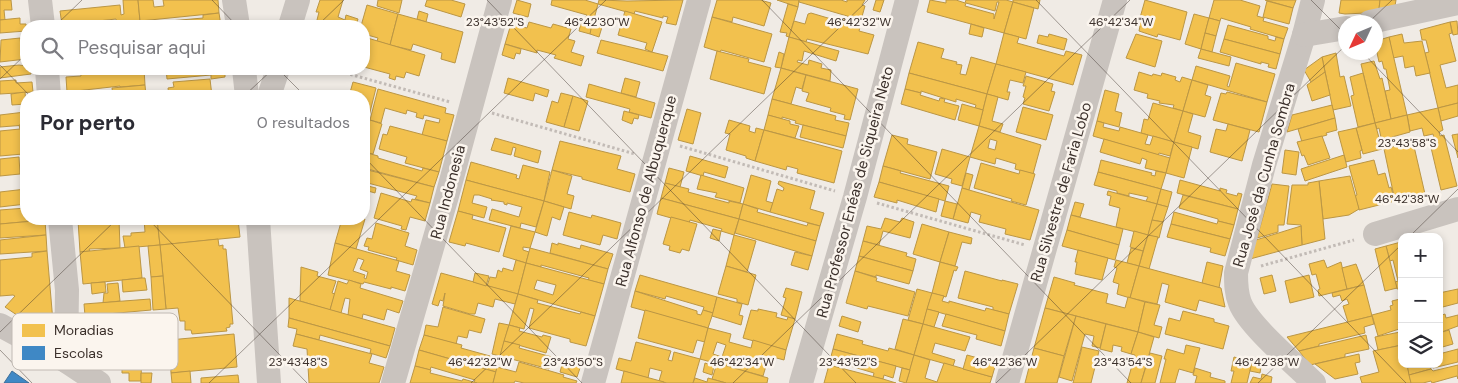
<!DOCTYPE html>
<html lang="pt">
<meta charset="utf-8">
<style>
body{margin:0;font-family:"DM Sans",sans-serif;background:#f7f7f7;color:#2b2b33}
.controls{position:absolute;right:15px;bottom:15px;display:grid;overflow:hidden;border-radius:10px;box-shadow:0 2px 8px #0003}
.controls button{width:45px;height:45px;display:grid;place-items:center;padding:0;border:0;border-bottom:1px solid #e1e1e2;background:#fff;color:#2b2b33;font:25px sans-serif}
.compass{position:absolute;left:1338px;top:15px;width:45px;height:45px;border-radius:50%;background:#fff;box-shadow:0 2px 8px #0003;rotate:226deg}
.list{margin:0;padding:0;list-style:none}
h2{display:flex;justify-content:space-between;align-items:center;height:65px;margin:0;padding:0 20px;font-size:21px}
h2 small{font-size:16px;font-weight:400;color:#7c7c81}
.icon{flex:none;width:28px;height:28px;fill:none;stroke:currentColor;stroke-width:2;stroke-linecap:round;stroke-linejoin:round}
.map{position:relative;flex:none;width:1458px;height:383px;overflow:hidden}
.search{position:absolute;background:#fff;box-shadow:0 2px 8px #0003;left:20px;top:20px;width:350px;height:55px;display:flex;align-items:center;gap:12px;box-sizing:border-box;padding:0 18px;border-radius:20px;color:#7c7c81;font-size:19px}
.panel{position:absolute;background:#fff;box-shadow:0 2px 8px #0003;left:20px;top:90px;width:350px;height:135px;border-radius:20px}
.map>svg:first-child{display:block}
</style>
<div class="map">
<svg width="1458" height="383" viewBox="0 0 1458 383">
<rect width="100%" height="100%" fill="#f0ebe5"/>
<g fill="#f2c14e" stroke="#bb9644" fill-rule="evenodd">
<path d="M0,0H11L12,10H4L5,20H0Z"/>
<path d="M123,0H138L140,21L117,23L116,19L62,25L60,11L120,5L121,15L124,14Z"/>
<path d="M138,0H153L154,7L164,6L163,0H218L219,13L140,21Z"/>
<path d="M320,0H343L338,17L345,20L346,15L358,19L356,26H324L316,24L319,12H316Z"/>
<path d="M378,0H402L399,13L377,6Z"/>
<path d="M427,0H451L465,4L461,17L425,6Z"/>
<path d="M517,0L531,4L528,17L513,13Z"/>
<path d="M552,0H585L598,4L590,34L579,31L581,23H583L587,15L551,5Z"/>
<path d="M599,0L627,1L683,0L676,25L666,23L668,17L663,16V18L635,11L634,14L598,4Z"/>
<path d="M717,0H760L771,3L764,26L733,17L732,22L712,17Z"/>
<path d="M777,0H799L798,7Z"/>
<path d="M799,0H841L847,2V0H865L862,5L865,6L861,20L799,2Z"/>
<path d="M876,0H884L880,12L873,10Z"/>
<path d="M930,0L946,3V0H956L965,3L966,0H1006L1013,2L1004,33L927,12ZM997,2H999L994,19V14L965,6L966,3L995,11Z"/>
<path d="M1013,0H1040L1038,9L1013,2Z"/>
<path d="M1145,0L1187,12L1180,40L1158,34L1157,37L1139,31L1140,26L1138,25Z"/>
<path d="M1214,0H1240L1260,6L1257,16L1264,18L1263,21L1288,28L1284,39L1250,29L1251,27L1221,18L1220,21L1209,18Z"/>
<path d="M1265,0H1296L1293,8Z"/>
<path d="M1341,0H1380L1379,9L1366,13L1345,14L1339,13Z"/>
<path d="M1380,0H1396L1395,6L1379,9Z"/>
<path d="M1267,1L1293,8L1289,24L1263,17Z"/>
<path d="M1013,2L1034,8L1026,39L1004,33Z"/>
<path d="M788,4L798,7L789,37L786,36L787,33L780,32Z"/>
<path d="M367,5L398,14L390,45L377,41L378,38L364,34V26H361Z"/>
<path d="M419,11L428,14L426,22L417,19Z"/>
<path d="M625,11L662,22L652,52L645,49L647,43L618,35Z"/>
<path d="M219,13L221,26H140L147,24V23L203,18V15Z"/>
<path d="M811,13L838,21L839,17L850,20L849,24L860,27L859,31L874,35L868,54L807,39L806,42L789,37L794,21L805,24L808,14Z"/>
<path d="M398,14L463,32L455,63L441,59L442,53L413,44L411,50L390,45Z"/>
<path d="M1194,14L1209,18L1201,49L1185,44Z"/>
<path d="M712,17L772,34L764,62L721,50L720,52L704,47Z"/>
<path d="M20,18V24H26V31L0,33V20Z"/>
<path d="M1209,18L1220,21L1216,36L1205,33Z"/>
<path d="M1457,21L1458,34L1453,35L1450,22Z"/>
<path d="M529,22L551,28L553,24L571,29L568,39L575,41L571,52L584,56L581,66L554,58L556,55L537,50V53L505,44L511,24L527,28Z"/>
<path d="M1450,22L1452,33L1449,34L1456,61L1440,65L1446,88L1458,85V103L1438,108L1425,53L1429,52L1426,40H1422L1420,30Z"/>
<path d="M592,24L602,27L599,37L590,34Z"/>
<path d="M971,24L984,28L982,37L969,34Z"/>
<path d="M1228,25L1268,36V39L1275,41L1276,37L1284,39L1280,54L1224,39Z"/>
<path d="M1004,33L1019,37L1017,43L1064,56L1066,51L1082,55L1073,85L996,64Z"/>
<path d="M1205,33L1216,36L1212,52L1201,49Z"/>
<path d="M1049,34L1067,39L1064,50L1037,43L1039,35L1048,37Z"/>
<path d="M1136,34L1162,41L1155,67L1126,58Z"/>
<path d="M1402,34L1404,43L1422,41L1430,73L1416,76L1414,66L1405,68L1403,56L1393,58L1389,37Z"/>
<path d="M364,37L425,55L419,76L406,72L404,78L396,76L395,80L389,78L390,74L364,67Z"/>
<path d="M789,37L839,51L836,61L804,51L802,61L798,60L797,62L808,65L809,60L822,64L821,68L831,70L830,81L781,68Z"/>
<path d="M1389,37L1407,115L1391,119L1385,91L1390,90L1386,69H1384L1382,61L1379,62L1376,48V41Z"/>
<path d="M20,38L21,46L26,45V59L0,62L1,40Z"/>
<path d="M1224,39L1280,54L1276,69L1268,67L1269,64L1261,62V64L1220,52Z"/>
<path d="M601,40L668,56L663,71L597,53Z"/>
<path d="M918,42L944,49L941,58L957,62L956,64L962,65L960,74L966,75L971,57L996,64L987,94L909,73Z"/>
<path d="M505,44L521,49L520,54L516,53L514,59L502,55Z"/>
<path d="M1201,49L1231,57L1229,66L1198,58Z"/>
<path d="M717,51L749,59L748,62L771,68L764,94L710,79Z"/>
<path d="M779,52L784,54L781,68L775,67Z"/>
<path d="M1336,53L1340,77L1344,76L1351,106L1333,110L1322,57Z"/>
<path d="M1322,57L1325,72L1311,82L1304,70Z"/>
<path d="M1374,61L1380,79L1382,78L1391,119L1375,123L1361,64Z"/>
<path d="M1236,63L1275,74L1267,102L1192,80L1196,66L1230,76L1227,86L1229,87Z"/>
<path d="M996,64L1026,72L1023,83L1010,80L1007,92H1010L1008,100L987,94Z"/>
<path d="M19,65L26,66V69H30L31,74L0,78V67Z"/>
<path d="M781,68L806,75L802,89L796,87L791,104L772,99Z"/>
<path d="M80,69H126V72L129,71V69H144L145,85L120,87V86L67,92L66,77L81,76Z"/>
<path d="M166,69H225V77L211,79V75L167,79Z"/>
<path d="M1139,72L1152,76L1153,74L1161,76L1162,73L1176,77L1175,80L1180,82L1182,77L1192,80L1183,111L1173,108L1174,105L1159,103L1160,101L1147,98L1148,94L1134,90Z"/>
<path d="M1325,72L1330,95L1312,101L1307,85Z"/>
<path d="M909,73L987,94L983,110L975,108L976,105L956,99V102L921,91V93L905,89Z"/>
<path d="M1363,73L1375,123L1358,127L1351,96L1354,95L1350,77Z"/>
<path d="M806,75L858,89L850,120L844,119L845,115L830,111L831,108L806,101L809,93L802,91Z"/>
<path d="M1026,76L1053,84L1051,91L1055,92L1049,111L1023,104L1025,98L1023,97L1026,86H1023Z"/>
<path d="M508,78L549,90L547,97L535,93L533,101L504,93Z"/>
<path d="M625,78L640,82L636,97L621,93Z"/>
<path d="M210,79L212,96H169L168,88L174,87L173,82Z"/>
<path d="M16,80V83L32,82L33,92L0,94V81Z"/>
<path d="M1192,80L1208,85L1205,95L1211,97L1205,117L1183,111Z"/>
<path d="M353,82L376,88L368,120L364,119V96H349Z"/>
<path d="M589,84L655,103L651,118L629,112L630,109L586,97Z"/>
<path d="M145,85L146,96H113L112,88Z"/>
<path d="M378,89L446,108L445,113L454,115L447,141L422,135L426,120L439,123L440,119L424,115L423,119L416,117L417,113L407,110L406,114L385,108L381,123L370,120Z"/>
<path d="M905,89L921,93L920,95L939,101L940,98L945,99L944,102L959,106L955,120L901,104Z"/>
<path d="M1105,90L1119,94L1115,111L1122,113L1119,127L1097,121Z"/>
<path d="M25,92L26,104L12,105L11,94Z"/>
<path d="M1227,92L1267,102L1259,132L1213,120L1221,93L1226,94Z"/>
<path d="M561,93L573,96L564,127L546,122L552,101L558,103Z"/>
<path d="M987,94L998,97L992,121L1003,124L1000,132L979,126Z"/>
<path d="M573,96L588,101L579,131L564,127Z"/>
<path d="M772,99L836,116L835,120L849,123L846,136L795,123L796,121L782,117V119L768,115Z"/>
<path d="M1153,103L1183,111L1174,142L1141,133L1144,119L1148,120Z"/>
<path d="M1458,103V116L1441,121L1438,108Z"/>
<path d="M962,104L983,110L979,126L958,120Z"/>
<path d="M1332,105L1335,118L1287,132L1292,115Z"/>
<path d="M1023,107L1053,115L1046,140L1016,132Z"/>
<path d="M1438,108L1443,130L1439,132L1440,136L1444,135L1457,186L1441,190L1429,139L1434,138L1433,134L1424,136L1422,128L1410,131L1407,115Z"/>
<path d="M687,109L701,113L693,144L678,140Z"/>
<path d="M624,111L639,115L638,119L634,118L632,124L622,120Z"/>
<path d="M1183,111L1193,114L1188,132L1201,136L1198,149L1174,142Z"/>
<path d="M25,112L26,125L0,127V115Z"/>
<path d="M768,115L790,121V124L799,126L795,138L764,130Z"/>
<path d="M1407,115L1410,132L1392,137L1393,140L1382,142L1379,128L1377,129L1375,123Z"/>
<path d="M1335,118L1337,130L1326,133L1327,135L1302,142L1298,129Z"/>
<path d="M364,119L370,120L364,141Z"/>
<path d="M370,120L382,124L373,154L364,152V141Z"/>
<path d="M729,120L750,126L749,131L755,133L756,128L764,130L755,161L746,158V156L726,150L730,134L725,133Z"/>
<path d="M1097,121L1104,123L1103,127L1119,131L1120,127L1148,135L1145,144L1150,145L1153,136L1174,142L1170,156L1159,153L1158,155L1093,136Z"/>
<path d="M1375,123L1382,149L1363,154L1356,128Z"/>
<path d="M1228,124L1250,130L1242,161L1210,152L1216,129L1226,131Z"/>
<path d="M19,125H26V157H23V154L0,156V131L20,129Z"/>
<path d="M803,125L846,136L843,148L800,137Z"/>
<path d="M390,126L447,141L439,172L405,163L407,157L379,149L383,134L387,135Z"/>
<path d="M979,126L1041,145L1033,174L1015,169L1016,164L996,158L995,164L970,157ZM990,139L997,141L995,150L988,148Z"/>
<path d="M1356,128L1362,150L1360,151L1361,158L1346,162L1338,132Z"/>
<path d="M764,130L842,151L834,183L797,173L798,169L787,166L786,170L755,161Z"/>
<path d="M1458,134V158L1452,135Z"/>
<path d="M892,135L908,139L907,144L937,152L930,179L883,166Z"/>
<path d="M1322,136L1330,158L1308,165L1304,155L1302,156L1297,142Z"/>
<path d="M495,138L541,151L538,163L514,156L516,148L513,147L511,155L491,150Z"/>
<path d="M1104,139L1170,158L1166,173L1145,168L1147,160L1142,158L1140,164L1100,152Z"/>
<path d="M560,141L621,156L617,169L635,174L630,192L582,179V177L552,170Z"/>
<path d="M1174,142L1192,147L1184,178L1166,173Z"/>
<path d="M1413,142L1425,194L1395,201L1384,149Z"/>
<path d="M942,149L970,157L962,186L951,183L952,179L935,174Z"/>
<path d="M1285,150L1299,152L1296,175L1282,173Z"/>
<path d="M364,152L378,156V158L422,171L423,168L439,172L434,187L364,168Z"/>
<path d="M1344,155L1347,167L1305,181L1301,169Z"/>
<path d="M690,156L728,167L725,178L704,172L703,176L686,171Z"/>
<path d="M19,157L20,174L0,176V159Z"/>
<path d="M1101,160L1152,173L1151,175L1155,176L1156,171L1166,173L1161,189L1098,172Z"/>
<path d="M1374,160L1378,175L1385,173L1389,188L1391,187L1395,201L1359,210L1355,196L1357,195L1349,166Z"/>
<path d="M471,162L517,175L516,178L519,179L523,165L550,172L544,201L466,180Z"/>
<path d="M981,163L1019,174L1020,170L1035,174L1026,205L1011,201L1012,199L974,188Z"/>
<path d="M883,166L901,171L900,173L949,186L945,201L879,182Z"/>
<path d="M669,168L684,172L680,187L665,183Z"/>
<path d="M364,169L434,187L430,203L415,199L417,196L364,182Z"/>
<path d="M552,170L572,176L567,194L574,196L571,209L544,201Z"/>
<path d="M1098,172L1161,189L1157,204L1146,201L1148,197L1129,193V196L1117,193V191L1094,185Z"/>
<path d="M966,173L973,175L969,190L962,188Z"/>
<path d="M701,175L744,188L740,203L715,197L717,193L697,189Z"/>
<path d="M751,175L771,181L766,201L773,203L770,212L743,204Z"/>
<path d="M1350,176L1359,209L1349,215L1323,219L1319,181Z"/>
<path d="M466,180L544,201L536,227L521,223L520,228L489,220L492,209L519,217L522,207L507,203V205L504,204V202L491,200L492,199L479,195H474L472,203L487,207L484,218L458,211Z"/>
<path d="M1180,180L1220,191V188L1227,190L1226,193L1237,196L1238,193L1242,194L1238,209L1177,193Z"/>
<path d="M779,181L815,191L810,209L824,213L820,226L770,212L777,189L783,191L784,188L778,184Z"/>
<path d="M1319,181L1325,239L1302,245L1301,225L1287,224L1292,185H1308V183Z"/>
<path d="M879,182L939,199L936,212L897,200V203L874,197Z"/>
<path d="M665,183L689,189L688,192L729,203V201L743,204L739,219L661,198Z"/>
<path d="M1272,184L1289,186L1284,225H1278V232L1257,238Z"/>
<path d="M364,185L376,188L375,193L368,191L364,206Z"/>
<path d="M962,188L1039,210L1030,240L1005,234L1006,229L979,222L981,215L971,212L968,223L953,219Z"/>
<path d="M26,189V204L0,207V192Z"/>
<path d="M1161,189L1172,192L1168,207L1157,204Z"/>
<path d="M1108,191L1157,204L1148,235L1116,227L1120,208L1109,205L1111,196L1107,195Z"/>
<path d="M381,193L411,202L412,199L430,203L425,221L410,217L406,230L401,229L402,226L374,218Z"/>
<path d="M1183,195L1238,209L1234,225L1218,221V219L1179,208Z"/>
<path d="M661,198L739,219L734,235L721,231L722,229L690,220L689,223L657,214Z"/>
<path d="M544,201L564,207L560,220L552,217L547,236L535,232Z"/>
<path d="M945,201L957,204L953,219L941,216Z"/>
<path d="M1075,202L1084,204L1080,217L1071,215Z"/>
<path d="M743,204L758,209L757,212L807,226L808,223L820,226L816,241L739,219Z"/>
<path d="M1157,204L1168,207L1163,222L1152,220Z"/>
<path d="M26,208V219L45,220L0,224V210Z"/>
<path d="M458,211L473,215L472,219L506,228L499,252L466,243L465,246L449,242Z"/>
<path d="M569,212L591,218L592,215L621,223L617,239L603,235L600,245L563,235Z"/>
<path d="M1174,212L1217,224L1218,221L1234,225L1230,239L1171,224Z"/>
<path d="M1071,215L1123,229L1119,245L1067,230Z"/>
<path d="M671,217L697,224L689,251L682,249L680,253L669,250L670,246L663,244Z"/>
<path d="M885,218L900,222L902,218L914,222L910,238L883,231L879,245L863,241L867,226L881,229Z"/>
<path d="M93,219V222L103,220V219H119L120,248L89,249L90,251L80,252L78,220Z"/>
<path d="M144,219H157L160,245L125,248L123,236H131V233L145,232Z"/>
<path d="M157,219H238L240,237L160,245Z"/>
<path d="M342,219H365L356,249L335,243Z"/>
<path d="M739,219L816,241L812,256L735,233Z"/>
<path d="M45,220L46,235L0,238V224Z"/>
<path d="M1152,220L1163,222L1159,238L1148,235Z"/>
<path d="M376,223L409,233L405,246L417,250L413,265L396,260L397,258L368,250L369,247L364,246L367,238L372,239Z"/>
<path d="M922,224L949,232L940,262L913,254Z"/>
<path d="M1171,224L1230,239L1225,256L1210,252L1211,248L1167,237Z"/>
<path d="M511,226L535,232L530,248L523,247V250L529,252L526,263L503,256Z"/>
<path d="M1301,226L1302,245L1250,259L1256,240Z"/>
<path d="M713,229L721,231L719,241L710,238Z"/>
<path d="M1067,230L1119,245L1115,260L1062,246Z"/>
<path d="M1134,231L1148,235L1143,251L1130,247Z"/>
<path d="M949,232L972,238L971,244L962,242L955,266L940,262Z"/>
<path d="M46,235L47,251L0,254V240Z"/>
<path d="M734,235L756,241L747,272L726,266Z"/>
<path d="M1148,235L1158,237L1149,269L1139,266Z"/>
<path d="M218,239L219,246L223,245V249H226L233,324H230V327L226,328L227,331L192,334L191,330H185V321H180L178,308L166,309L160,245Z"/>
<path d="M863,241L907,253L906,256L916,259L913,271L859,256Z"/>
<path d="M1401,242L1402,244V292L1401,288L1397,289L1395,282L1398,281L1393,260L1390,261L1386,246Z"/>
<path d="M335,243L399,261L396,271L410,275L405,291L391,287V289L364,282L363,284L328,275ZM358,258L364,260L360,269L368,272L366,279L364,278L365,275L353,271Z"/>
<path d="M552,243L558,245V243L580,249L581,245L613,254L608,269L550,253Z"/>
<path d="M160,245L163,276L151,277L148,246Z"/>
<path d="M139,246L142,278L83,284L80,252Z"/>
<path d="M1386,246L1397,288L1385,291L1375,249Z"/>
<path d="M530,248L608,269L604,284L588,280L589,278L541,265V267L526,263Z"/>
<path d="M1131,248L1143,251L1139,266L1127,263Z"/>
<path d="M1078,250L1108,258L1102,280L1075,274L1077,262H1075Z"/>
<path d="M47,251L53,322L42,332L5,307L15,296L13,295L0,296V260L32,257V253Z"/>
<path d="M795,252L812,256L808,270L791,265Z"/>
<path d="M859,256L913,271L909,284L876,275V277L855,271Z"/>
<path d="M516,260L526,263L518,294L487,286L490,277L496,278L498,270L502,272L503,268L513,271Z"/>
<path d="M1116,260L1139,266L1130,298L1117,294L1119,284L1113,282L1117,268L1114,267Z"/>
<path d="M1324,260L1327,268L1341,262L1347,289L1319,296L1318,290L1320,289L1316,274L1312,275L1309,264Z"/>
<path d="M940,262L958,267L956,271L954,270L946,297L932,293Z"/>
<path d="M1207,262L1223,266L1219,288L1202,283Z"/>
<path d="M526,263L604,284L595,316L518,294ZM537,280L556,285L553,295L534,289Z"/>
<path d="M1356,264L1364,285L1347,289L1342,268Z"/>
<path d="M726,266L756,275L748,305L737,302V299L718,294Z"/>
<path d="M1139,266L1221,288L1225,307L1199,300L1196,311L1165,302L1169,285L1162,283L1157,304L1130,298Z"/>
<path d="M301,267L318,272L317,276L336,281L332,293L335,294L330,310L300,301Z"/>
<path d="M855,271L877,278L876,281L915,292L908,316L868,306L867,309L846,303Z"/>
<path d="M965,271L1002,281V280L1018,284L1009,314L993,310V307L958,298Z"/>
<path d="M441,273L518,294L515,304L495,299L493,307L478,303L475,314H470L443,306L445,293L443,301L440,300L438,306L432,304Z"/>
<path d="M475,273L489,276L486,286L473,282Z"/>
<path d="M640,275L717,297L713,313L703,310L704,307L666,296L665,299L635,291Z"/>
<path d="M1272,275L1276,291L1264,294L1260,278Z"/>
<path d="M1309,275L1314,297L1290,303L1285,281Z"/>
<path d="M163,276L166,309L153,310L151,277Z"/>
<path d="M1054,277L1075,283L1074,285L1108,294L1106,303L1125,308L1128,297L1145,302L1138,332L1045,308Z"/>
<path d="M142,278H145L147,290L123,292L122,280Z"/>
<path d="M349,280L361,284L360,288L403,301L399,313L387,309L384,320L363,314L362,319L348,315L350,299L345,298L341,313L330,310L338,281L347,284Z"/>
<path d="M105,282L106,292L92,294L91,283Z"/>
<path d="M118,283L120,301L103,303L104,293H108L107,284Z"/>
<path d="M1364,285L1372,316L1348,322L1343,306L1349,304L1347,299L1342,301L1340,295L1333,297L1332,293Z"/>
<path d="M786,288L802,292L795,319L781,315L786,298L783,297Z"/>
<path d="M917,289L932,293L923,324L908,320Z"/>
<path d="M1458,289V303L1439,308V293Z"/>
<path d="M635,291L697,311V314L701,315L703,310L713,313L708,328L631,307Z"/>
<path d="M932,293L944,296L942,301L949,303V301L985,311L986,308L1009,314L1005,331L927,309Z"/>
<path d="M518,294L538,300L537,303L580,314L581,312L595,316L586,346L570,342V339L529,328L534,309L530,308L524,329L509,325Z"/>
<path d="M717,297L742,304L739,315L743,316L741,325L712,316Z"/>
<path d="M289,298L395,328L390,346L289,318Z"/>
<path d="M150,299L151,310L85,316L84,304Z"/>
<path d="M1400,299L1402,305V328L1378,336L1372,315L1391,310L1390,306L1393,305L1392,301Z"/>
<path d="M1145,302L1160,305L1154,325L1162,327L1159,338L1138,332Z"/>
<path d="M443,307L485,319L481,333L469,330L467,338L458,336L456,344L424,335L426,325L438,327Z"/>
<path d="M1045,308L1076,316L1064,356L1034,348Z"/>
<path d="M758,309L777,313L776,317L787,320L788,317L795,319L786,350L743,338L751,310L758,311Z"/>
<path d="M927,309L939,312L934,327L923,324Z"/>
<path d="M645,310L708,328L705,342L697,340L693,353L638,338Z"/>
<path d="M1183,311L1214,319V322L1229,326L1223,349L1165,334L1169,318L1180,321Z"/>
<path d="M946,314L1005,331L1001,346L976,339L977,335L942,326Z"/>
<path d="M1445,314L1446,318L1458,315V326L1439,333V316Z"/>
<path d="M842,316L861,322L858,332L839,326Z"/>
<path d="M1076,316L1106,324L1100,348L1092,346L1094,336L1085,334L1072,381L1059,377Z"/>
<path d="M1372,316L1374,324L1364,327L1365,333L1319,344V346L1299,351L1287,337Z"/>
<path d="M289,318L390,346L386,358L370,353L371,349L320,335L319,340L296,334L297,329L288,327Z"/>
<path d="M903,319L923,324L914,355L895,349Z"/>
<path d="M499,323L509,325L500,356L492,354Z"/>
<path d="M923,324L970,337L965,351L935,343L932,353L955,360L953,366L914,355Z"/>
<path d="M1106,324L1138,332L1131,354L1121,351L1122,347L1113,345L1112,352L1100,349Z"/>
<path d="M509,325L520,328L519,331L542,337L543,335L551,337L546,353L504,341Z"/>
<path d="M708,328L731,334L729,342L751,348L753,340L786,350L784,360L769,356L763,376L700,359ZM717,342L726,345L722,357L713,354Z"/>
<path d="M1449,330L1453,344L1439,348V333Z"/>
<path d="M1138,332L1154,337L1141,383H1127L1135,355L1131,354Z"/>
<path d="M1400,332L1402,345L1378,350L1375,337Z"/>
<path d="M234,334L237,367L171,373L169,340Z"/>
<path d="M296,334L372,354L369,363L384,367L379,383H309L307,349L293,346Z"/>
<path d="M837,334L863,341L862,344L888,351L889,348L914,355L910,370L833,349Z"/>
<path d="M424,335L462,345L461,348L490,356L489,362L498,364L496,372L419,350Z"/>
<path d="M1366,335L1369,349L1345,354V357L1310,365L1299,351Z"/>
<path d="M504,341L520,345L519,348L552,357L549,369L500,356Z"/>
<path d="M636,342L671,351L668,360L672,361L674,352L700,359L693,383H667L659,381L662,371L650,368L648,378L616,369L619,358L631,361Z"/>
<path d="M142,344L141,381H129V373H122V354L118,355V347Z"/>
<path d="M1186,345L1200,348L1193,373L1179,369L1175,383H1160L1166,359H1164L1167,349L1184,354Z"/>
<path d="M1402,345V364H1407L1411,383H1362L1360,377L1379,372L1373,351Z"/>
<path d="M1082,347L1099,351L1091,383H1073Z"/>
<path d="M1034,348L1064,356L1057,383H1025Z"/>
<path d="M833,349L896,366L893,378L884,375L883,379L873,377L874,373L830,360Z"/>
<path d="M1458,349V362L1433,368L1432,366L1439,364V354Z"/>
<path d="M419,350L496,372L493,383H477L474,382L475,380L431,367L430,370L415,366Z"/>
<path d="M1150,353L1162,356L1155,383H1141Z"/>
<path d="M1359,354L1360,362L1355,363L1358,374L1335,379L1315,364Z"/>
<path d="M914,355L930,360L925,378L937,382L944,363L992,377L990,383H906Z"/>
<path d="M967,355L996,363L992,377L963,369Z"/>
<path d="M1234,357L1252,362L1247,383H1231L1234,371H1231Z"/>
<path d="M575,360L582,362L577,377L560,372L563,361L574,364Z"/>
<path d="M519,362L564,375L563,377L577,381L576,383H524L515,381L514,383H493L497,367L516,372Z"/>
<path d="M1252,362L1257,363L1256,366L1261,367L1260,373L1250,371Z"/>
<path d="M705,363L714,366L712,375L703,372Z"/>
<path d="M717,363L768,378L767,383H726L712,379Z"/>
<path d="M1407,364H1429L1431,369L1409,375Z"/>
<path d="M829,365L883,379L896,383H824Z"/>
<path d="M1458,365V379L1457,376L1432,383L1431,381L1423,383H1411L1409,375L1431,369L1433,371Z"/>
<path d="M415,366L431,370L430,373L462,381L463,379L477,383H410Z"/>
<path d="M902,368L910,370L906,383L899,381Z"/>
<path d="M1195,368L1211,373L1210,377L1225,381V383H1195L1197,376L1193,375Z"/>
<path d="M190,371L191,383H172L171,373Z"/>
<path d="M624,371L664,382V383H621Z"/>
<path d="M141,373H152L151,383H141Z"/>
<path d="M1262,374L1272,377L1271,383H1250L1253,377L1261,379Z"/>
<path d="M238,375L239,383H201V378Z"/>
<path d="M695,378L707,382L708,378L726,383H693Z"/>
</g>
<path fill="#3f88c5" stroke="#3e6e97" d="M12,371L29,383H4Z"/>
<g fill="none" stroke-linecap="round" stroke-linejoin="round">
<g stroke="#c2bbb6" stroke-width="3" stroke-dasharray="2.5 2.5" stroke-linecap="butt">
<path d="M331,69L450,102"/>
<path d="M492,113L635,154"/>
<path d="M680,146L835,191"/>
<path d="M877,203L1025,245"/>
<path d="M1261,266L1354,240"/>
</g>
<g stroke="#c9c3be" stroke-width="24">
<path d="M40,0L43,26"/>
<path d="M234,0L238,26"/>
<path d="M1313,0L1304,35L1264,165L1236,273C1236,283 1236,293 1240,303C1249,326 1295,364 1314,383"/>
<path d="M1370,22L1458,3"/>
<path d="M290,26L298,0"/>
<path d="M1304,35L1346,28"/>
<path d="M47,69L49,96"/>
<path d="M244,69L247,96"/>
<path d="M269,96L278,69"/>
<path d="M60,219L67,290L66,361"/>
<path d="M258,219L269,383"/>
<path d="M1375,234L1458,209"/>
<path d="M0,325L66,361L99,383"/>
<path d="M393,383L447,196L500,0"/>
<path d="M593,383L699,0"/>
<path d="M801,383L855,197L907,0"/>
<path d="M1007,383L1115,0"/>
</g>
</g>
<path fill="none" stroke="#3b302b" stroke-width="1" stroke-opacity="0.45" d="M212,0L237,26M487,0L856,383M762,0L1131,383M1036,0L1406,383M1311,0L1346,35M1369,22L1392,0M55,26L82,0M317,26L344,0M1362,52L1458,152M0,65L30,96M278,69L305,96M0,79L26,54M244,96L273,69M364,157L582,383M148,219L307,383M1409,237L1458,189M0,332L117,219M0,350L32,383M209,383L606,0M471,383L868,0M733,383L1130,0M996,383L1346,45M1258,383L1402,244"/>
<g text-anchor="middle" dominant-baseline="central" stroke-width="5" stroke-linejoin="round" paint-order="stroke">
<g font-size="15" fill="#3b302b" stroke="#fbf5ee">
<text transform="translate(1264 175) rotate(-74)">Rua José da Cunha Sombra</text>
<text transform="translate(646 191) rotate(-75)">Rua Alfonso de Albuquerque</text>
<text transform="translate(448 192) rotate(-75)">Rua Indonesia</text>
<text transform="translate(855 192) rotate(-75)">Rua Professor Enéas de Siqueira Neto</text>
<text transform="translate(1061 192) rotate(-74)">Rua Silvestre de Faria Lobo</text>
</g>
</g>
<rect x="12" y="313" width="166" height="57" rx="8" fill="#fbf5ee" stroke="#c1bab4" stroke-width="1"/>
<rect x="22" y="324" width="23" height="13" fill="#f2c14e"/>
<rect x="22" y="346" width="23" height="14" fill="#3f88c5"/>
<g font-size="14" fill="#3b302b">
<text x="54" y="335">Moradias</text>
<text x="54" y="358">Escolas</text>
</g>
<g font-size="12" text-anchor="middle" fill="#3b302b" stroke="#fbf5ee" stroke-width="5" stroke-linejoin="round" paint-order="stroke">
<text x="597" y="26">46°42'30"W</text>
<text x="859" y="26">46°42'32"W</text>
<text x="1121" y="26">46°42'34"W</text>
<text x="495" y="26">23°43'52"S</text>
<text x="1407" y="147">23°43'58"S</text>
<text x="1407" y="203">46°42'38"W</text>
<text x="298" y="366">23°43'48"S</text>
<text x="573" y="366">23°43'50"S</text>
<text x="848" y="366">23°43'52"S</text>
<text x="1123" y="366">23°43'54"S</text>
<text x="480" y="366">46°42'32"W</text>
<text x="742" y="366">46°42'34"W</text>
<text x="1005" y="366">46°42'36"W</text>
<text x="1267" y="366">46°42'38"W</text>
</g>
</svg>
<div class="controls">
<button>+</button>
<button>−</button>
<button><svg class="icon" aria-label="layers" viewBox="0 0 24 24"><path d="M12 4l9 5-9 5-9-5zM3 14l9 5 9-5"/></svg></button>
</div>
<svg class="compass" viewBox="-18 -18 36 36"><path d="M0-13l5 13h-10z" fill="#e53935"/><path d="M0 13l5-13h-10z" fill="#7c7c81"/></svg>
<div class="search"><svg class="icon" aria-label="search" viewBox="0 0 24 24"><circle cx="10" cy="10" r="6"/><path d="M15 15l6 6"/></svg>Pesquisar aqui</div>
<section class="panel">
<h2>Por perto<small>0 resultados</small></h2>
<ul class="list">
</ul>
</section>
</div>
